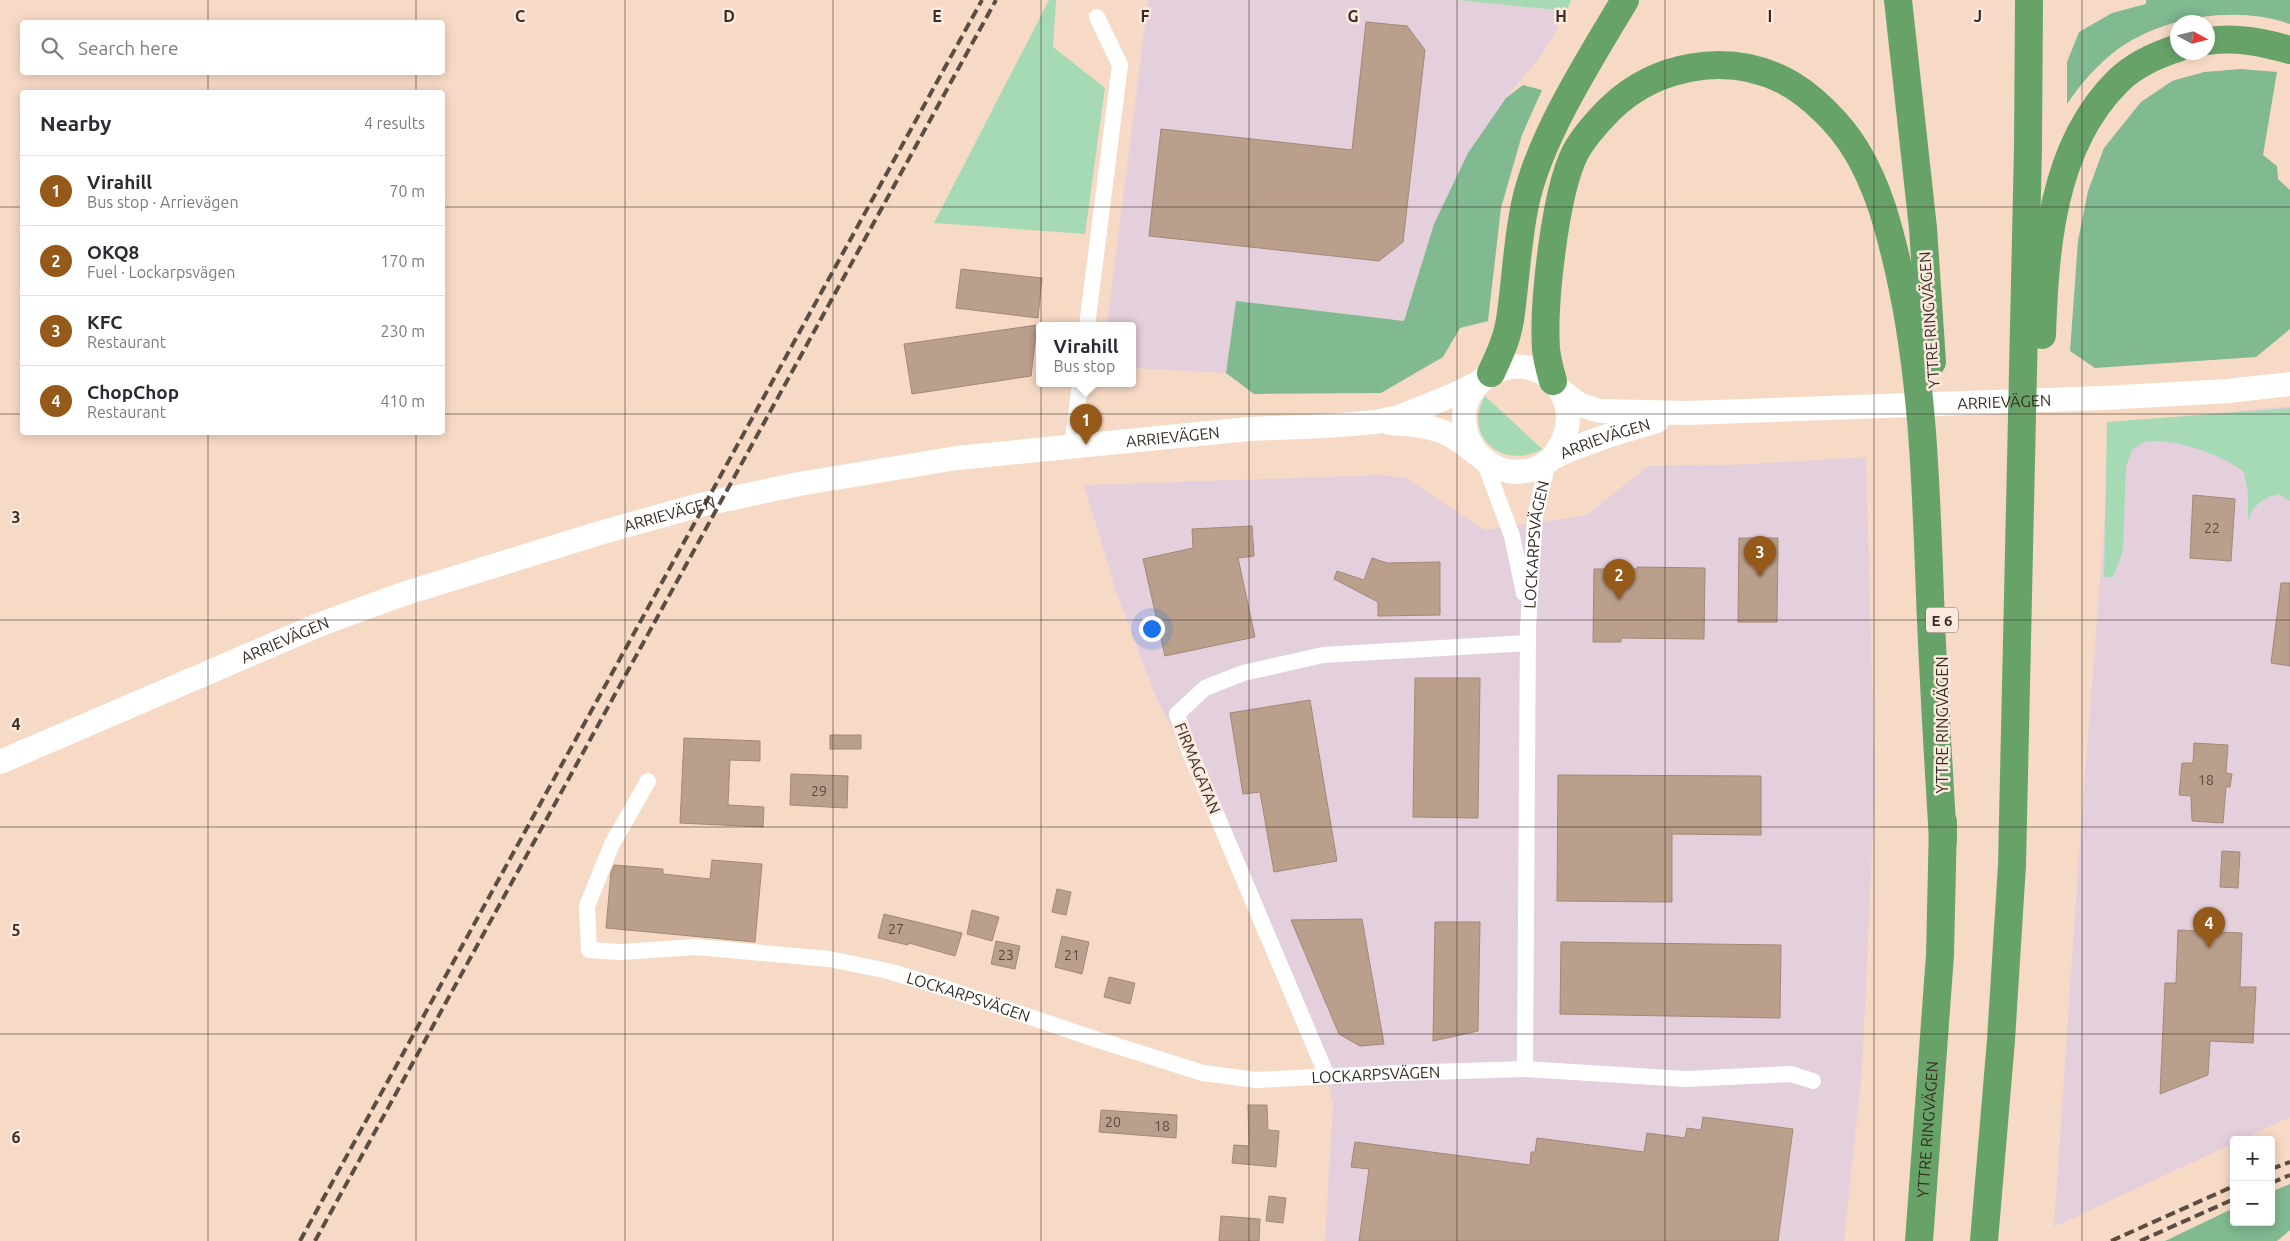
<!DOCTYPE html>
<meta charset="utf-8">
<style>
body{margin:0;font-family:Ubuntu,sans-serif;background:#f2f2f3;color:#2b2b33}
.controls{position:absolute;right:15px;bottom:15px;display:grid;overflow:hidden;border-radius:5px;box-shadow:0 2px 12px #0003}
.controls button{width:45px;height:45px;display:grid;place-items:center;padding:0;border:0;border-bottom:1px solid #e1e1e2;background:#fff;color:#2b2b33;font:25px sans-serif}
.compass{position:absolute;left:2170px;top:15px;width:45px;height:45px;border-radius:50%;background:#fff;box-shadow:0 2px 12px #0003;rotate:97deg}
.you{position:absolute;left:1151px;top:628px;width:18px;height:18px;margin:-12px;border:4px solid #fff;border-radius:50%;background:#1a73e8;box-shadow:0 0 0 8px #1a73e833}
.badge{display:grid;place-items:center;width:32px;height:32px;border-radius:50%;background:#955a19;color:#fff;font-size:16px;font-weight:700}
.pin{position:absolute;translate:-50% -41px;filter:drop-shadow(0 1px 2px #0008)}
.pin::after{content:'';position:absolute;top:26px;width:18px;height:15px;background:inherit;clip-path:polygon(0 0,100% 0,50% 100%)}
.popup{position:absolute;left:1036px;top:322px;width:100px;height:65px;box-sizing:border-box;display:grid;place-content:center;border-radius:5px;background:#fff;filter:drop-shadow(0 1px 4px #0005);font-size:16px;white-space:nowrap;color:#7c7c81}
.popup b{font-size:19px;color:#2b2b33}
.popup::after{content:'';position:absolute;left:50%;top:100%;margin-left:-10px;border:10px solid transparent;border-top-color:#fff}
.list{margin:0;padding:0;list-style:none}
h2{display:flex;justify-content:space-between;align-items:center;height:65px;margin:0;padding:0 20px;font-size:21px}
h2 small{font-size:16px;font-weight:400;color:#7c7c81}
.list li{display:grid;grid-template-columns:32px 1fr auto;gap:15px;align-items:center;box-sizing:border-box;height:70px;padding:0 20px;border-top:1px solid #e1e1e2}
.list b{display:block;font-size:19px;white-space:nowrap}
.list p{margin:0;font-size:16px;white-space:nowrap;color:#7c7c81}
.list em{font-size:16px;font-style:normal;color:#7c7c81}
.icon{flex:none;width:28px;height:28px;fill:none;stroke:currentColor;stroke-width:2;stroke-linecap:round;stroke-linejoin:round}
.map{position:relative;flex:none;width:2290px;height:1241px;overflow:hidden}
.search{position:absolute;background:#fff;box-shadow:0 2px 12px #0003;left:20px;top:20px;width:425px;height:55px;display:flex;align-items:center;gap:12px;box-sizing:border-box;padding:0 18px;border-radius:5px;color:#7c7c81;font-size:19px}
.panel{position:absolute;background:#fff;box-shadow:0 2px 12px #0003;left:20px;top:90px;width:425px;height:345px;border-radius:5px}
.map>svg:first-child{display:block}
</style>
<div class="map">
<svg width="2290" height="1241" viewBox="0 0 2290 1241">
<rect width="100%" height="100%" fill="#f7dac6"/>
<g fill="#e4cfdd">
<path d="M1148,0H1457L1567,11L1541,56L1506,98L1468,153L1434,224L1404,321L1236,301L1226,373L1132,368V326H1107Z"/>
<path d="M2290,406V1117L2240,1140H2234V1143L2054,1227L2080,839L2112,423Z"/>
<path d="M1866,457L1875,786L1862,1071L1844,1241H1325L1333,1103L1316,1043L1258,901L1155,695L1116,591L1084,485L1382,475L1406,478L1484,530L1587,515L1648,466L1730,465Z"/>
</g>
<g fill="#a6dab4">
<path d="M1049,0H1056L1053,47L1105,88L1085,234L934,223Z"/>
<path d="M1457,0H1571L1567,11Z"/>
<path d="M1485,396L1542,449C1502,471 1462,436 1485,396Z"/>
<path d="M2290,408V501L2278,494C2262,498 2254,505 2248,520V493L2244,472C2226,456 2170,436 2145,442C2141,443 2136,448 2132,450L2126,467L2123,551L2113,577H2104L2107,422Z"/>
</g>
<g fill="#81b991">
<path d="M2146,0H2290V24C2237,5 2164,16 2118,49C2098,64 2081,83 2067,104V62L2079,32L2112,13L2146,4Z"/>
<path d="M2241,69L2277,72L2263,155L2277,166L2278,179L2290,190V329L2256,357L2095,368L2070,351L2078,241L2088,191L2104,148L2141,102L2172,81L2204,72Z"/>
<path d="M1523,85L1542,90L1522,135L1501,208L1488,321L1460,328L1443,357L1381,393L1254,394L1226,373L1236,301L1404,321L1434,224L1468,153L1506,98Z"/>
<path d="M2290,1184V1230L2277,1241H2165L2234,1208V1222H2271V1192Z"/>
</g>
<g fill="#ba9f8c" stroke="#a38876">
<path d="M1366,22L1407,26L1425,50L1403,242L1379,261L1149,236L1161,129L1352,150Z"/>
<path d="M961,269L1042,278L1038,318L956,308Z"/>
<path d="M1037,325L1031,376L912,394L904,344Z"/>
<path d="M2193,495L2235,499L2231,561L2190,558Z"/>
<path d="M1252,526L1254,556L1238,558L1255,637L1165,656L1143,559L1193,548L1192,529Z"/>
<path d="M1739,538H1778L1777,622H1738Z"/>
<path d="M1372,558L1387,563L1440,562V615L1378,616V602L1334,579L1337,571L1364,580Z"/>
<path d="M1637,567L1705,568L1704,639L1621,638V642H1593L1594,569H1637Z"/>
<path d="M2281,583H2290V666L2271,663Z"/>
<path d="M1415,678H1480L1478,818L1413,817Z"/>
<path d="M1310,700L1337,861L1274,872L1260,792L1243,794L1230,713Z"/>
<rect x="830" y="735" width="31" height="14"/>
<path d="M684,738L760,741V761L730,760L728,805L764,807L763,827L680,823Z"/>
<path d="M2194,743L2228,745L2226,773L2232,774L2230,787H2226L2223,823L2192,821L2191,796L2179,795L2182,763H2193Z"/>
<path d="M791,774L848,776L847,808L790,805Z"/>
<path d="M1558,775L1761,776V835L1672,834V902L1557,901Z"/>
<path d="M2222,851L2240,852L2238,888L2220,887Z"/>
<path d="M712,860L762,864L755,942L606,928L611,872L614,865L663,869V874L710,879Z"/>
<path d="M1057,889L1071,892L1066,915L1052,912Z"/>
<path d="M972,910L999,917L992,941L967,934Z"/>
<path d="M884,914L962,933L955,956L909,943L908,945L878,938Z"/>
<path d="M1362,919L1384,1044L1360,1046L1339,1034L1291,920Z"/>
<path d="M1435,922H1480L1478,1031L1433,1041Z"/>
<path d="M2178,930L2242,933L2240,987H2256L2253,1043L2210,1041L2208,1075L2160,1094L2165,983H2176Z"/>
<path d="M1062,936L1089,942L1082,974L1055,967Z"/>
<path d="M996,941L1020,946L1015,969L991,964Z"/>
<path d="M1561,942L1781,945L1780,1018L1560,1014Z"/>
<path d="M1109,977L1135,983L1130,1004L1104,997Z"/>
<path d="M1248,1105H1267L1268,1130L1279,1131L1276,1167L1232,1163L1234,1145L1249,1146Z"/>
<path d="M1101,1110L1177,1115L1176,1138L1099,1132Z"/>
<path d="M1703,1117L1793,1129L1778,1241H1359L1369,1169L1351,1167L1355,1142L1530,1165L1531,1152H1535L1537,1138L1644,1152L1647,1133L1685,1138L1687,1128L1701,1130Z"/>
<path d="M1269,1196L1286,1198L1283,1223L1266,1221Z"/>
<path d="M1221,1216L1260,1219L1259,1241H1219Z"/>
</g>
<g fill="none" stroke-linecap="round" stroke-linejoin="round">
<g stroke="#fff" stroke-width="16">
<path d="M1087,326L1120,65L1097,17"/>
<path d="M1072,447L1080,384"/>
<path d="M1484,461L1512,536L1524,593"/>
<path id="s1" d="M648,781L612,844L587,906L589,950L621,952L696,947L829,959L888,971L948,989L1089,1037L1203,1073L1256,1080L1397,1073L1525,1069L1686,1079L1791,1074L1813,1081"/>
<path id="s2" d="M1525,1069L1528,627L1535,517L1548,462"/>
<path d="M1327,1076L1187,745L1177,714L1205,688L1243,673L1323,655L1528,643"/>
</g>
<g stroke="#fff" stroke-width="24">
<path id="s3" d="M1561,391L1580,405L1600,411L1688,413L2103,398L2228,391L2290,384"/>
<path d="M1390,423C1425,425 1448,428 1474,452"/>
<path id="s4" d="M1552,458C1598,403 1535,338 1482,380C1471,389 1463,406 1464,420C1467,456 1499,480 1534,469C1541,467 1547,462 1553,458C1563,452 1574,448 1585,444C1608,435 1633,428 1657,421"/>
<path id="s5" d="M0,762L321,624L403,594L603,532L700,505L799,484L957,458L1249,429L1326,426L1376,422L1399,417L1458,393L1480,382"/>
</g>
<g stroke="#67a369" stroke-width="28">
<path d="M1898,0L1923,228L1932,362"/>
<path d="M2208,41C2237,37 2262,42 2290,50"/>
<path d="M2042,335C2045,248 2052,146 2118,81C2134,65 2156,55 2178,48"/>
<path d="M1491,373C1499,356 1507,339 1510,320C1516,280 1517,239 1526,200C1541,135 1591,57 1625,0"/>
<path d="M1553,381C1550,370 1547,360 1546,349C1543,303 1555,193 1575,153C1584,136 1597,122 1611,108C1656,65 1726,52 1783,80C1810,93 1841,125 1856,150C1879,188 1889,228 1899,271C1923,377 1926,487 1930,596C1933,677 1938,758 1943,840"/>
<path id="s6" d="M1919,1241L1940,955L1943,822"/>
<path d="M1984,1241L2001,1040L2012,865L2028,147L2029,0"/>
</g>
<g stroke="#5b4d42" stroke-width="4" stroke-dasharray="10 5" stroke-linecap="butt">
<path d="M2271,1169L2290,1162"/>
<path d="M2271,1183L2290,1175"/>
<path d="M300,1241L982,0"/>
<path d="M315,1241L996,0"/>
<path d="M2111,1241L2234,1186"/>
<path d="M2140,1241L2234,1199"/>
</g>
</g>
<path fill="none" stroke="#382d25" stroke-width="1" stroke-opacity="0.55" d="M208,0V22M416,0V22M625,0V1241M833,0V1241M1041,0V1241M1249,0V1241M1457,0V1241M1665,0V1241M1874,0V1241M2082,0V1241M208,72V92M416,72V92M0,207H22M442,207H2290M0,414H22M442,414H2290M208,432V1241M416,432V1241M0,620H2290M0,827H2290M0,1034H2290"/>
<g text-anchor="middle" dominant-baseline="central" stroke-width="5" stroke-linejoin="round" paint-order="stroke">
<g font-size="14" fill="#584a3f">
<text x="2212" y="528">22</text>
<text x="2206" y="780">18</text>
<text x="819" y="791">29</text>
<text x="896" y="929">27</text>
<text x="1006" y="955">23</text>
<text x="1072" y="955">21</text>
<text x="1113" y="1122">20</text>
<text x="1162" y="1126">18</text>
</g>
<rect fill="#fbe9dd" stroke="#72655c" stroke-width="1" x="1926" y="607.5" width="32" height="25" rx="4"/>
<g font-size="15" font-weight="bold" fill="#382d25">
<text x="1942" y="620">E 6</text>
</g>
<g font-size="16" fill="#382d25" stroke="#fbe9dd">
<text transform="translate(1929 320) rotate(-94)">YTTRE RINGVÄGEN</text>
<text stroke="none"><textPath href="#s3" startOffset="449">ARRIEVÄGEN</textPath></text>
<text stroke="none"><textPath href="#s5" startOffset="1225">ARRIEVÄGEN</textPath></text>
<text stroke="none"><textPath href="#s4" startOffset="384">ARRIEVÄGEN</textPath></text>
<text stroke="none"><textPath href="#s5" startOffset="715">ARRIEVÄGEN</textPath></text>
<text stroke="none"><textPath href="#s2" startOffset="525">LOCKARPSVÄGEN</textPath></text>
<text stroke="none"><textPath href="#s5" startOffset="310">ARRIEVÄGEN</textPath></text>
<text transform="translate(1942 725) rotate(-90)">YTTRE RINGVÄGEN</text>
<text transform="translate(1198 768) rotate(68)">FIRMAGATAN</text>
<text stroke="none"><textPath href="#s1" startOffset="569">LOCKARPSVÄGEN</textPath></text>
<text stroke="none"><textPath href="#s1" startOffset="989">LOCKARPSVÄGEN</textPath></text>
<text stroke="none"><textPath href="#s6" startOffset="112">YTTRE RINGVÄGEN</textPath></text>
</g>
</g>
<g font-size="16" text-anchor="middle" font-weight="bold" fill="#382d25" stroke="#fbe9dd" stroke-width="5" stroke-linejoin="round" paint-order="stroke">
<text x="520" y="22">C</text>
<text x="729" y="22">D</text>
<text x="937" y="22">E</text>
<text x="1145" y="22">F</text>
<text x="1353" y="22">G</text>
<text x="1561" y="22">H</text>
<text x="1770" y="22">I</text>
<text x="1978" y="22">J</text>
<text x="16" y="523">3</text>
<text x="16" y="730">4</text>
<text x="16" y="936">5</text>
<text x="16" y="1143">6</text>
</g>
</svg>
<div class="controls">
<button>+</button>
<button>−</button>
</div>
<svg class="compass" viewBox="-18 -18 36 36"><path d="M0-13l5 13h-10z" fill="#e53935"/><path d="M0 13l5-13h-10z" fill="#7c7c81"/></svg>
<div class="you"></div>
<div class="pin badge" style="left:1086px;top:445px">1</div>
<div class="popup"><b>Virahill</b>Bus stop</div>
<div class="pin badge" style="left:1619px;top:600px">2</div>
<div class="pin badge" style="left:1760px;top:577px">3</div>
<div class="pin badge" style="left:2209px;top:948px">4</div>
<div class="search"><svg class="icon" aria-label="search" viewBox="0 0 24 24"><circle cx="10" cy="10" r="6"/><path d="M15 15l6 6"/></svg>Search here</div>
<section class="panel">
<h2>Nearby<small>4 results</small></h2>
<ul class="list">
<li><span class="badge">1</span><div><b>Virahill</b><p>Bus stop · Arrievägen</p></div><em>70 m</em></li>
<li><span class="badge">2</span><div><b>OKQ8</b><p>Fuel · Lockarpsvägen</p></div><em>170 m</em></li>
<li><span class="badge">3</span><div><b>KFC</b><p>Restaurant</p></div><em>230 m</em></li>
<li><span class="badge">4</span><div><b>ChopChop</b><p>Restaurant</p></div><em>410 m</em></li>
</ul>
</section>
</div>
